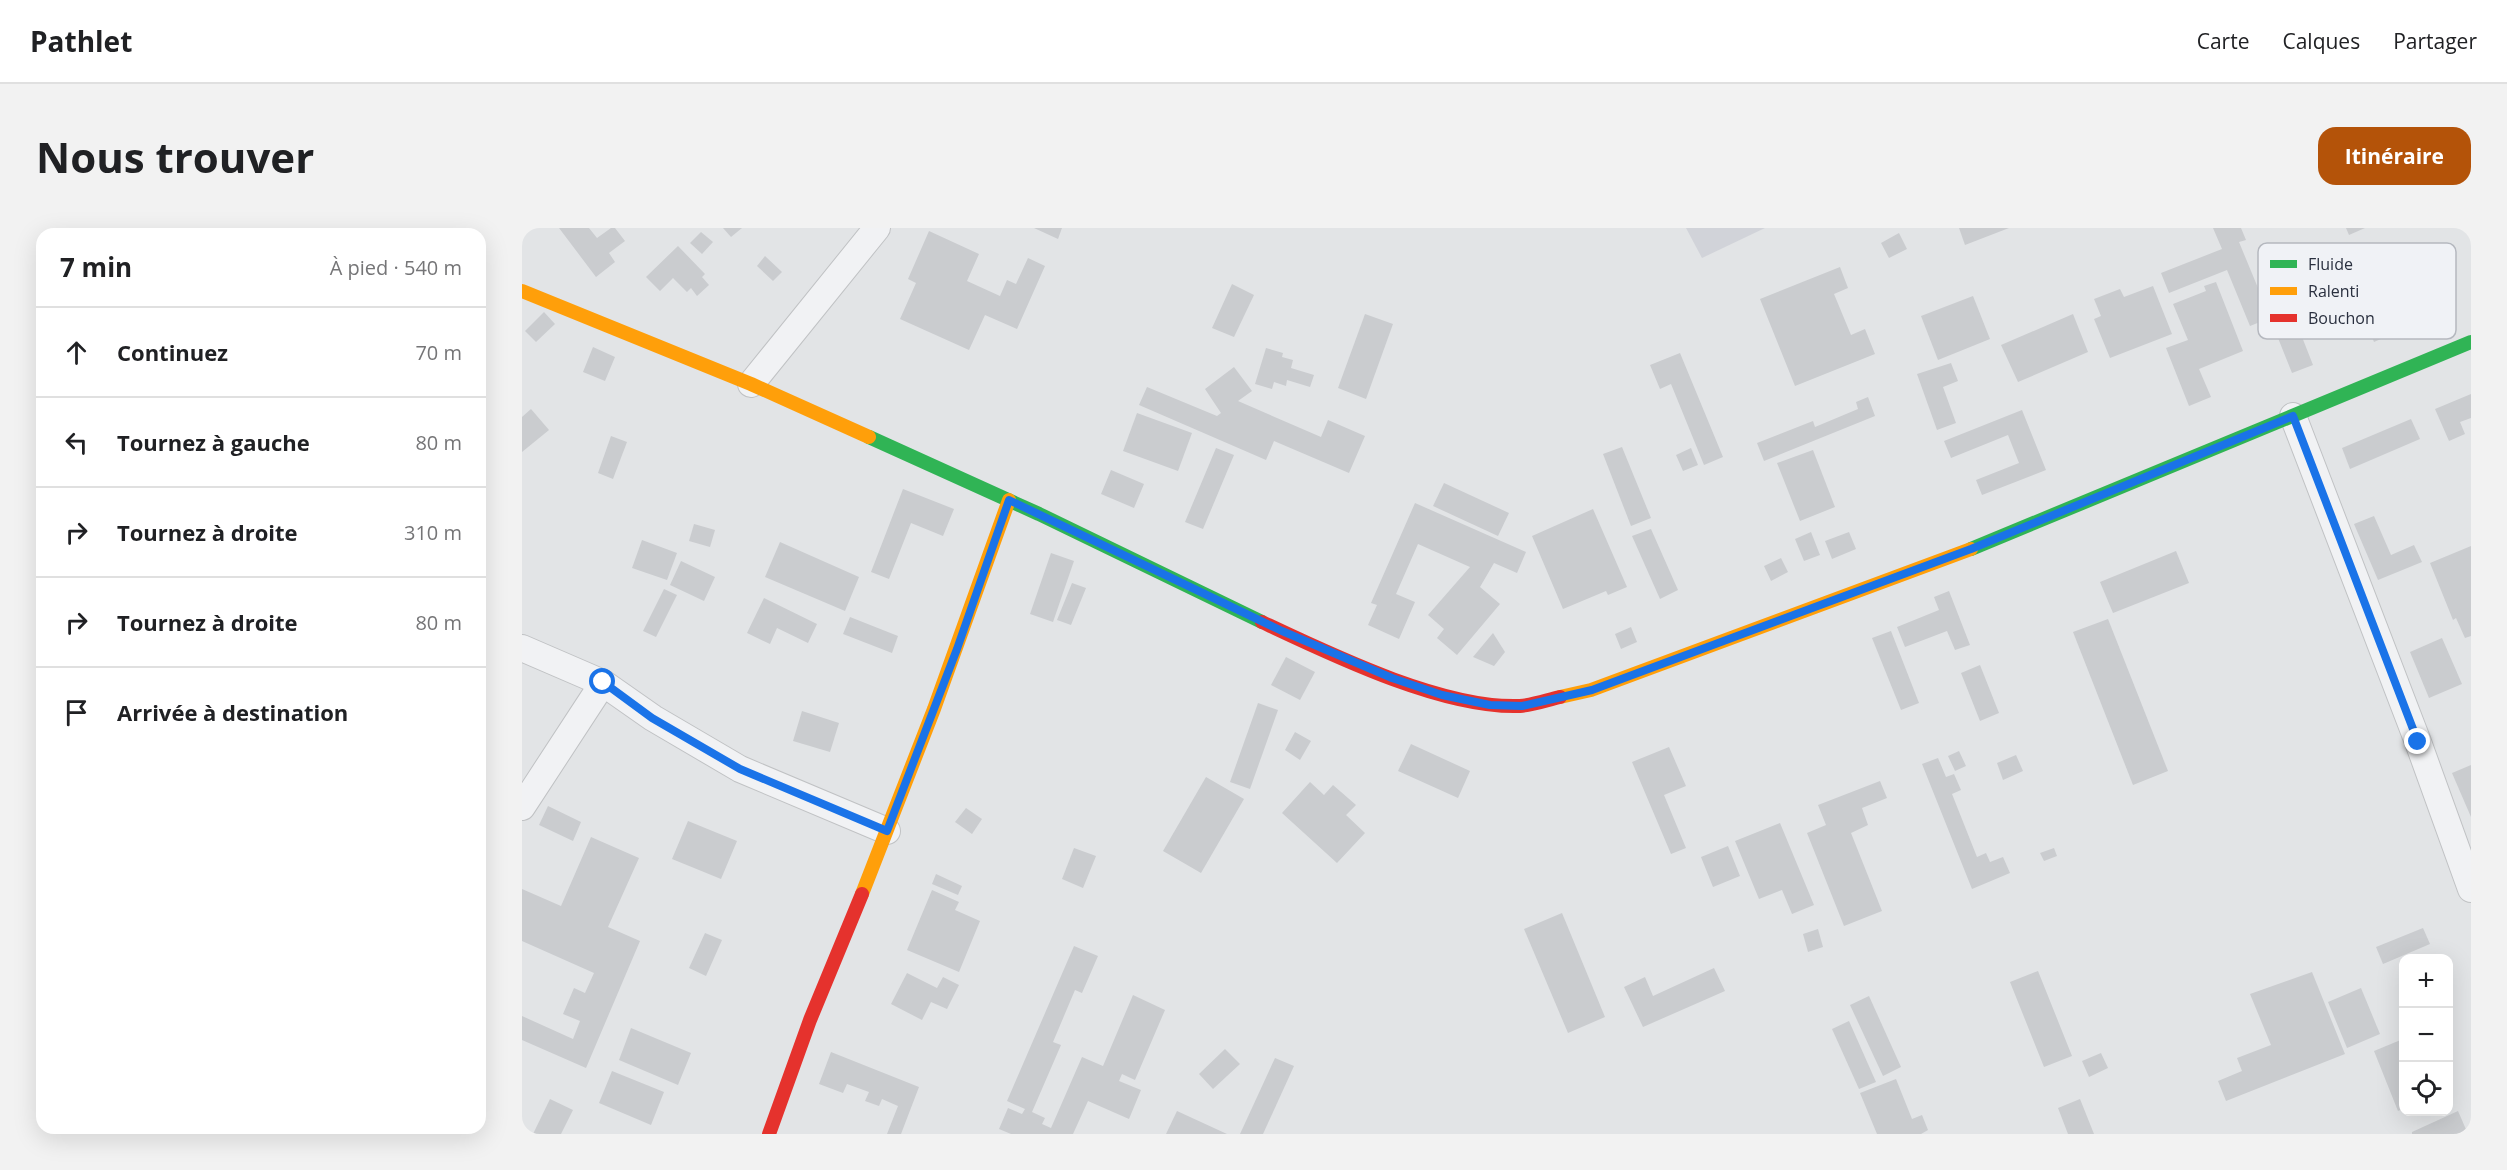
<!DOCTYPE html>
<html lang="fr">
<meta charset="utf-8">
<style>
body{margin:0;font-family:"Open Sans",sans-serif;background:#f2f2f2;color:#202124}
.controls{position:absolute;right:18px;bottom:18px;display:grid;overflow:hidden;border-radius:12px;box-shadow:0 6px 24px #0002}
.controls button{width:54px;height:54px;display:grid;place-items:center;padding:0;border:0;border-bottom:2px solid #e0e0e0;background:#fff;color:#202124;font:30px sans-serif}
.stop{position:absolute;width:18px;height:18px;margin:-14px;border:4px solid #1a73e8;border-radius:50%;background:#fff}
.stop.end{background:#1a73e8;border-color:#fff;box-shadow:0 2px 6px #0008}
.list{margin:0;padding:0;list-style:none}
h2{display:flex;justify-content:space-between;align-items:center;height:78px;margin:0;padding:0 24px;font-size:26px}
h2 small{font-size:20px;font-weight:400;color:#757577}
.list li{display:grid;grid-template-columns:39px 1fr auto;gap:18px;align-items:center;box-sizing:border-box;height:90px;padding:0 24px;border-top:2px solid #e0e0e0}
.list b{display:block;font-size:22px;white-space:nowrap}
.list em{font-size:20px;font-style:normal;color:#757577}
.icon{flex:none;width:33px;height:33px;fill:none;stroke:currentColor;stroke-width:2;stroke-linecap:round;stroke-linejoin:round}
.map{position:relative;flex:none;width:1949px;height:906px;overflow:hidden;border-radius:18px}
header{display:flex;align-items:center;gap:36px;box-sizing:border-box;height:84px;padding:0 30px;background:#fff;border-bottom:2px solid #e0e0e0}
header strong{font-size:28px}
nav{display:flex;gap:33px;margin-inline-start:auto;font-size:21px}
.intro{display:flex;align-items:center;justify-content:space-between;box-sizing:border-box;height:144px;padding:0 36px}
h1{margin:0;font-size:42px}
.button{padding:15px 27px;border-radius:18px;background:#b45309;color:#fff;font-size:21px;font-weight:700}
main{display:flex;gap:36px;padding:0 36px}
aside{flex:1;background:#fff;border-radius:18px;box-shadow:0 6px 24px #0002}
.map>svg:first-child{display:block}
</style>
<header>
<strong>Pathlet</strong>
<nav><a>Carte</a><a>Calques</a><a>Partager</a></nav>
</header>
<div class="intro"><h1>Nous trouver</h1><a class="button">Itinéraire</a></div>
<main>
<aside>
<h2>7 min<small>À pied · 540 m</small></h2>
<ul class="list">
<li><svg class="icon" aria-label="ahead" viewBox="0 0 24 24"><path d="M12 20V5M6 11l6-6 6 6"/></svg><div><b>Continuez</b></div><em>70 m</em></li>
<li><svg class="icon" aria-label="left" viewBox="0 0 24 24"><path d="M17 20v-9H6M10 6l-5 5 5 5"/></svg><div><b>Tournez à gauche</b></div><em>80 m</em></li>
<li><svg class="icon" aria-label="right" viewBox="0 0 24 24"><path d="M7 20v-9h11M14 6l5 5-5 5"/></svg><div><b>Tournez à droite</b></div><em>310 m</em></li>
<li><svg class="icon" aria-label="right" viewBox="0 0 24 24"><path d="M7 20v-9h11M14 6l5 5-5 5"/></svg><div><b>Tournez à droite</b></div><em>80 m</em></li>
<li><svg class="icon" aria-label="arrive" viewBox="0 0 24 24"><path d="M6 21V4h12l-3 4 3 4H6"/></svg><div><b>Arrivée à destination</b></div></li>
</ul>
</aside>
<div class="map">
<svg width="1949" height="906" viewBox="0 0 1949 906">
<rect width="100%" height="100%" fill="#e2e4e6"/>
<path fill="#d1d3d9" d="M1164,0H1243L1180,30Z"/>
<g fill="#cacccf">
<path d="M37,0H67L75,10L89,0H93L103,13L87,25L93,34L74,49Z"/>
<path d="M201,0H220L209,9Z"/>
<path d="M512,0H540L536,11Z"/>
<path d="M1437,0H1487L1443,17Z"/>
<path d="M1691,0H1719L1724,12L1717,14L1741,72L1762,63L1791,137L1770,145L1748,90L1728,98L1705,42L1647,65L1639,45L1700,21Z"/>
<path d="M1824,0H1843L1827,7Z"/>
<path d="M407,3L457,26L445,53L478,68L485,52L494,56L506,30L523,38L495,101L463,87L447,122L378,91L394,55L386,51Z"/>
<path d="M179,4L191,14L180,26L168,15Z"/>
<path d="M1377,5L1385,21L1367,30L1359,15Z"/>
<path d="M156,18L183,46L180,49L187,57L175,68L169,60L165,64L151,50L138,63L124,49Z"/>
<path d="M243,28L260,44L251,53L235,38Z"/>
<path d="M1318,39L1326,60L1312,66L1329,107L1343,101L1353,126L1273,158L1238,71Z"/>
<path d="M1694,54L1721,123L1677,141L1689,169L1667,178L1644,120L1666,112L1651,76L1684,63L1682,58Z"/>
<path d="M710,56L732,67L712,109L690,100Z"/>
<path d="M1631,58L1650,106L1588,130L1572,91L1579,88L1572,71L1598,61L1602,69Z"/>
<path d="M1451,68L1468,111L1416,132L1399,88Z"/>
<path d="M1882,71L1893,96L1852,114L1842,89Z"/>
<path d="M22,84L33,96L14,114L3,103Z"/>
<path d="M843,86L871,96L844,171L816,160Z"/>
<path d="M1551,86L1566,124L1496,154L1479,117Z"/>
<path d="M71,119L93,129L83,153L61,144Z"/>
<path d="M744,120L761,125L760,129L771,132L769,140L792,147L788,159L765,152L764,158L752,154L750,161L733,156Z"/>
<path d="M1158,125L1201,229L1182,237L1149,156L1138,161L1128,137Z"/>
<path d="M1429,135L1436,153L1421,159L1434,195L1415,202L1395,146Z"/>
<path d="M712,139L730,163L716,173L799,209L806,192L843,208L827,245L752,213L744,232L617,177L625,159L695,188L699,185L683,161Z"/>
<path d="M1949,166V190L1938,194L1943,206L1927,213L1913,181Z"/>
<path d="M1346,169L1353,188L1242,233L1235,215L1291,193L1293,199L1336,181L1334,174Z"/>
<path d="M9,181L27,202L0,224V189Z"/>
<path d="M1500,182L1524,242L1460,267L1454,252L1497,235L1486,207L1429,230L1422,213Z"/>
<path d="M615,185L670,205L656,243L601,223Z"/>
<path d="M1889,191L1898,211L1828,241L1820,220Z"/>
<path d="M89,208L105,214L91,251L76,245Z"/>
<path d="M1100,219L1129,290L1109,298L1081,226Z"/>
<path d="M694,220L712,227L681,301L663,294Z"/>
<path d="M1169,220L1176,237L1161,243L1154,227Z"/>
<path d="M1291,222L1313,279L1278,293L1255,235Z"/>
<path d="M589,242L622,256L612,280L579,266Z"/>
<path d="M922,255L987,285L976,308L911,278Z"/>
<path d="M381,261L432,281L421,308L389,295L367,351L349,344Z"/>
<path d="M893,275L1004,324L995,345L972,335L958,359L978,376L935,427L915,410L922,401L906,387L948,339L896,316L874,366L893,374L877,411L846,397L855,377L849,375Z"/>
<path d="M1071,281L1105,359L1086,367L1084,363L1041,381L1010,308Z"/>
<path d="M1852,288L1869,327L1892,317L1900,334L1856,352L1832,296Z"/>
<path d="M172,296L193,302L188,319L167,313Z"/>
<path d="M1129,301L1156,362L1138,371L1110,308Z"/>
<path d="M1289,304L1298,327L1282,333L1273,311Z"/>
<path d="M1327,304L1334,321L1310,331L1303,313Z"/>
<path d="M120,312L155,325L145,352L110,340Z"/>
<path d="M258,314L337,349L323,383L243,349Z"/>
<path d="M1949,318V408L1943,410L1934,390L1931,392L1908,335Z"/>
<path d="M1654,323L1667,355L1591,385L1578,354Z"/>
<path d="M529,325L552,333L531,394L508,386Z"/>
<path d="M1259,330L1266,344L1249,353L1242,338Z"/>
<path d="M159,333L193,349L182,373L148,357Z"/>
<path d="M550,355L564,360L549,397L535,392Z"/>
<path d="M142,361L155,367L134,409L121,403Z"/>
<path d="M1427,363L1448,417L1433,422L1425,403L1383,419L1375,399L1417,382L1412,369Z"/>
<path d="M242,370L295,396L286,415L255,400L248,416L225,405Z"/>
<path d="M328,389L376,408L370,425L321,406Z"/>
<path d="M1586,391L1646,543L1611,557L1551,404Z"/>
<path d="M1109,399L1115,414L1099,421L1093,406Z"/>
<path d="M1369,403L1397,475L1379,482L1350,410Z"/>
<path d="M971,405L983,424L972,438L951,429Z"/>
<path d="M1920,410L1940,456L1907,470L1888,424Z"/>
<path d="M764,429L793,444L778,472L749,457Z"/>
<path d="M1458,437L1477,485L1458,493L1439,445Z"/>
<path d="M736,475L756,482L728,561L708,554Z"/>
<path d="M280,483L317,495L308,524L271,513Z"/>
<path d="M773,504L789,513L778,532L763,522Z"/>
<path d="M889,516L948,543L936,570L876,543Z"/>
<path d="M1147,519L1164,558L1142,567L1164,620L1149,626L1110,534Z"/>
<path d="M1437,523L1444,538L1433,543L1426,528Z"/>
<path d="M1494,527L1501,543L1481,552L1475,535Z"/>
<path d="M1416,530L1424,549L1432,546L1439,562L1430,566L1455,629L1464,625L1468,634L1481,629L1488,645L1450,661L1400,536Z"/>
<path d="M1949,537V589L1930,545Z"/>
<path d="M684,549L722,571L679,645L641,623Z"/>
<path d="M1358,553L1365,570L1340,580L1346,597L1329,605L1360,683L1322,698L1285,605L1304,597L1296,577Z"/>
<path d="M788,554L802,567L811,557L834,577L824,587L843,605L815,635L760,585Z"/>
<path d="M26,578L59,594L51,613L17,597Z"/>
<path d="M444,580L460,591L450,606L433,594Z"/>
<path d="M166,593L215,613L199,651L150,631Z"/>
<path d="M1258,595L1292,677L1270,686L1260,662L1237,671L1213,613Z"/>
<path d="M69,609L117,630L86,699L118,713L64,840L0,812V788L51,811L58,793L41,786L52,760L63,765L72,745L0,713V661L39,678Z"/>
<path d="M1206,618L1218,648L1191,659L1179,629Z"/>
<path d="M552,620L574,628L561,660L540,651Z"/>
<path d="M1532,620L1535,628L1522,633L1518,625Z"/>
<path d="M414,646L440,658L436,667L410,656Z"/>
<path d="M410,662L437,674L433,682L458,693L437,744L385,722Z"/>
<path d="M1040,685L1083,789L1046,805L1002,701Z"/>
<path d="M1901,700L1908,716L1861,736L1854,719Z"/>
<path d="M1296,701L1301,719L1286,724L1281,706Z"/>
<path d="M183,705L200,712L184,748L167,740Z"/>
<path d="M552,718L576,728L560,765L553,762L531,814L539,817L510,884L523,890L520,896L529,900L560,829L581,838L611,767L643,782L613,852L600,846L597,853L619,862L607,891L566,873L551,906H489L477,901L486,880L500,886L503,881L485,873Z"/>
<path d="M1192,740L1203,763L1121,799L1102,759L1123,749L1131,768Z"/>
<path d="M1516,743L1550,828L1522,839L1488,754Z"/>
<path d="M1790,744L1823,826L1704,873L1696,853L1720,843L1715,830L1749,817L1728,766Z"/>
<path d="M385,745L415,760L421,749L437,757L425,781L409,774L400,792L369,776Z"/>
<path d="M1839,760L1858,806L1825,820L1806,774Z"/>
<path d="M1347,768L1379,839L1361,848L1328,777Z"/>
<path d="M1327,793L1354,854L1337,861L1310,801Z"/>
<path d="M109,800L169,825L156,857L97,832Z"/>
<path d="M1881,811V881L1876,883L1852,823Z"/>
<path d="M703,821L718,836L691,861L677,846Z"/>
<path d="M309,824L397,859L379,906H365L376,878L360,871L357,878L343,873L347,864L325,856L321,865L297,856Z"/>
<path d="M1579,825L1586,840L1567,849L1560,833Z"/>
<path d="M753,830L772,838L741,906H718Z"/>
<path d="M90,843L142,864L129,897L77,875Z"/>
<path d="M1374,851L1390,891L1400,887L1406,902L1399,906H1355L1338,865Z"/>
<path d="M28,871L51,882L39,906H11Z"/>
<path d="M1558,871L1572,906H1546L1536,880Z"/>
<path d="M655,883L705,906H644Z"/>
<path d="M1936,883L1946,906H1890V904Z"/>
</g>
<g fill="none" stroke-linecap="round" stroke-linejoin="round">
<g stroke="#c0c2c4" stroke-width="28">
<g id="street">
<path d="M229,156L355,0"/>
<path d="M1771,188L1896,514L1949,661"/>
<path d="M0,420L81,455L131,490L218,541L365,603"/>
<path d="M0,579L81,455"/>
</g>
</g>
<use href="#street" stroke="#f1f2f4" stroke-width="26"/>
<g stroke="#30b455" stroke-width="14">
<path d="M347,209L517,286L740,394"/>
<path d="M1449,321L1949,114"/>
</g>
<g stroke="#ff9f0a" stroke-width="14">
<path d="M0,63L229,156L347,209"/>
<path d="M1038,469L1069,462L1449,321"/>
<path d="M340,666L412,481L487,272"/>
</g>
<g stroke="#e5322d" stroke-width="14">
<path d="M740,394C810,427 921,481 998,478C1011,477 1025,472 1038,469"/>
<path d="M247,906L288,792L340,666"/>
</g>
</g>
<g fill="none" stroke-linecap="round" stroke-linejoin="round">
<path stroke="#1a73e8" stroke-width="8" d="M81,454L130,490L218,541L365,603L435,421L487,272L760,403L870,450L920,467L968,477L1000,478L1070,462L1449,321L1771,188L1896,514"/>
</g>
<rect x="1736" y="15" width="198" height="96" rx="9" fill="#f0f2f6" stroke="#b5b8bf" stroke-width="1.5"/>
<rect x="1748" y="32" width="27" height="8" fill="#30b455"/>
<rect x="1748" y="59" width="27" height="8" fill="#ff9f0a"/>
<rect x="1748" y="86" width="27" height="8" fill="#e5322d"/>
<g font-size="16" fill="#2a303f">
<text x="1786" y="42">Fluide</text>
<text x="1786" y="69">Ralenti</text>
<text x="1786" y="96">Bouchon</text>
</g>
</svg>
<div class="controls">
<button>+</button>
<button>−</button>
<button><svg class="icon" aria-label="locate" viewBox="0 0 24 24"><circle cx="12" cy="12" r="6"/><path d="M12 2v4M12 18v4M2 12h4M18 12h4"/></svg></button>
</div>
<div class="stop" style="left:81px;top:454px"></div>
<div class="stop end" style="left:1896px;top:514px"></div>
</div>
</main>
